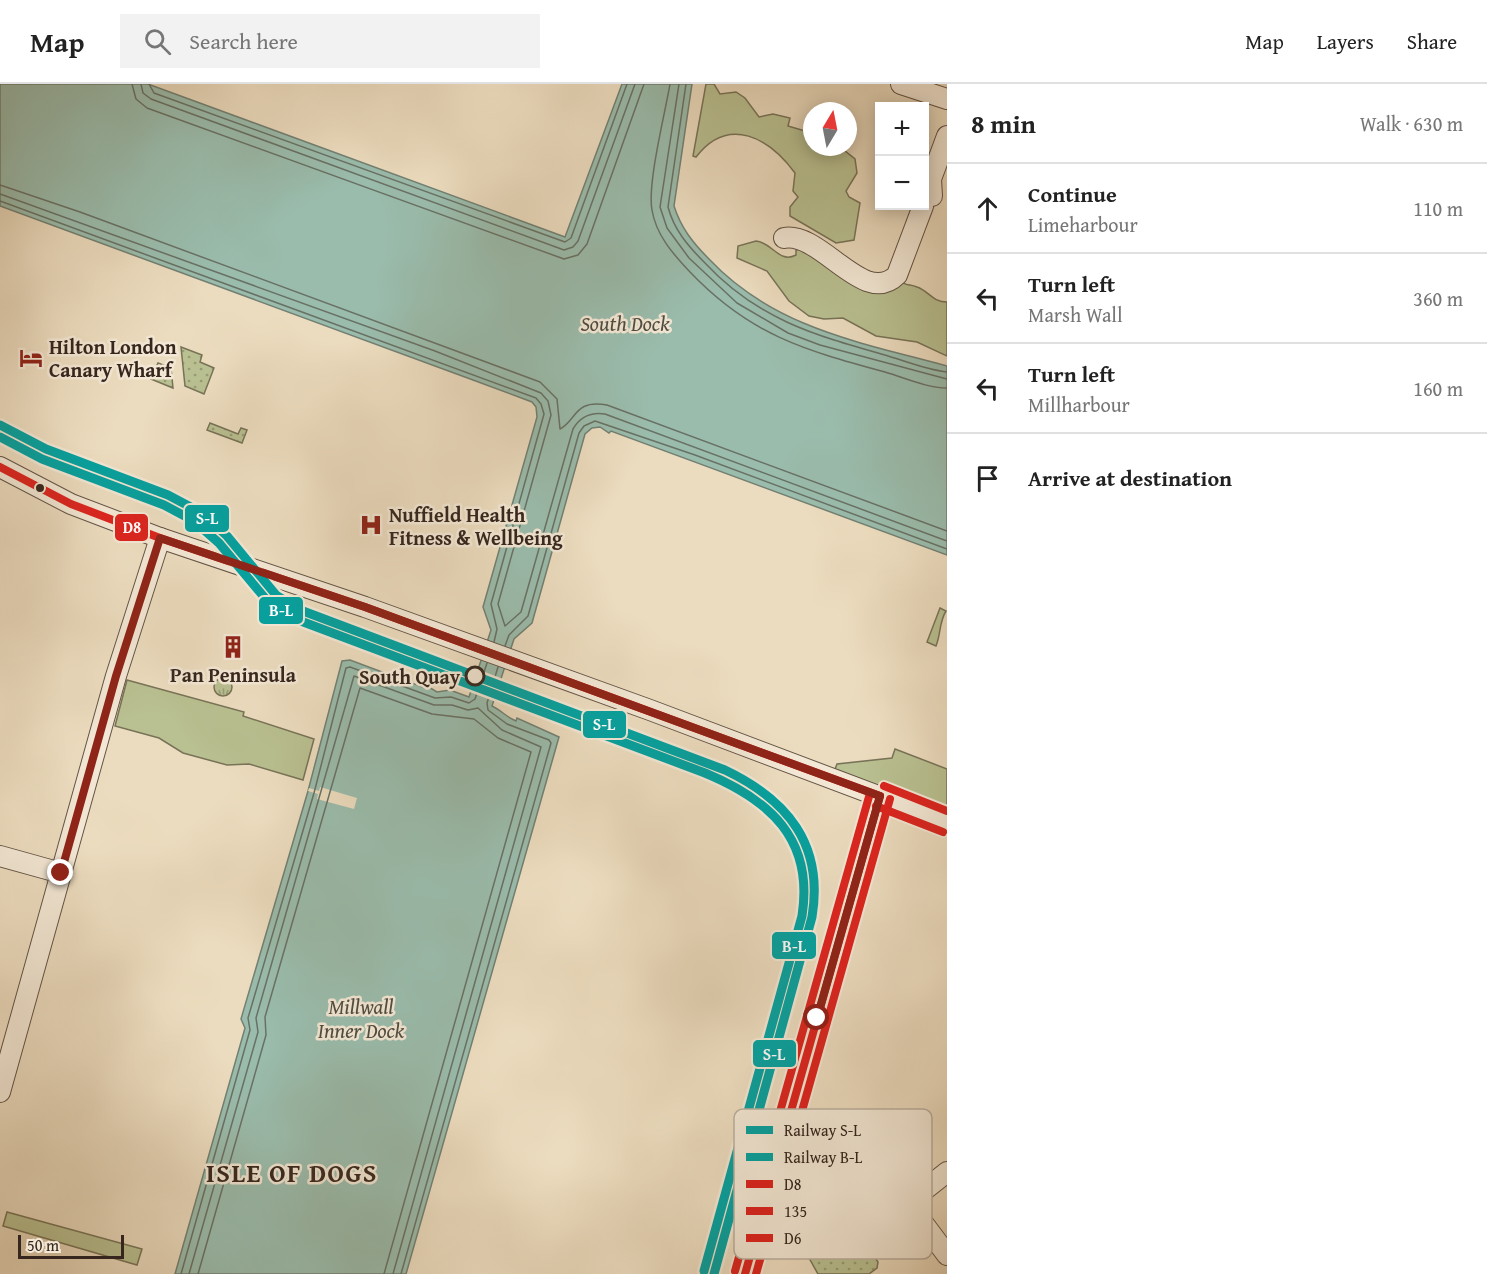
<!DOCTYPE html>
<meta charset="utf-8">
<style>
body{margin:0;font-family:"Gentium Book Plus",serif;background:#f2f2f2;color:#222}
.controls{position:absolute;right:18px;top:18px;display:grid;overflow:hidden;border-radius:0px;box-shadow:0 3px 15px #0003}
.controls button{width:54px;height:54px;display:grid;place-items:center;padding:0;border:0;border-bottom:2px solid #e0e0e0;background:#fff;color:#222;font:30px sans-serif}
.compass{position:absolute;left:803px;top:18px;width:54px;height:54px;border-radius:50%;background:#fff;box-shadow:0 3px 15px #0003;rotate:10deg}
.scale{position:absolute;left:18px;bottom:15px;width:106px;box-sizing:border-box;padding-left:6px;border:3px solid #36261e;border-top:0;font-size:16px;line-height:21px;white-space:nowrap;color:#36261e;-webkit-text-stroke:4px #f3e8d5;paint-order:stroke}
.stop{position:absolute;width:18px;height:18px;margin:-14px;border:4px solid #8f2418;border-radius:50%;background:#fff}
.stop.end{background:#8f2418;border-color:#fff;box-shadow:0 2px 6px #0008}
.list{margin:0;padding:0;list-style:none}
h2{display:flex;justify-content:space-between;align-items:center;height:78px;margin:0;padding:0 24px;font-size:26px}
h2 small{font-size:20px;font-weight:400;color:#767676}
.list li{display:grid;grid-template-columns:39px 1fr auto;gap:18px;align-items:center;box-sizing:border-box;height:90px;padding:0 24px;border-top:2px solid #e0e0e0}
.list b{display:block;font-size:22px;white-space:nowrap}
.list p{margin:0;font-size:20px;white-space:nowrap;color:#767676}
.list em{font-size:20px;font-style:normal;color:#767676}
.icon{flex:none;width:33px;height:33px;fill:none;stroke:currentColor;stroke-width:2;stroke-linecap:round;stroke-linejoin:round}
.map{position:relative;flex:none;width:947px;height:1190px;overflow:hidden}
header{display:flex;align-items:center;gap:36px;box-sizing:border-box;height:84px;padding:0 30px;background:#fff;border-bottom:2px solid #e0e0e0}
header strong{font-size:28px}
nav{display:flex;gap:33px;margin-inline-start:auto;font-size:21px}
.search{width:420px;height:54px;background:#f2f2f2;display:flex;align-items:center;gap:15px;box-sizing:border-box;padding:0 21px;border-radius:0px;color:#767676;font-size:22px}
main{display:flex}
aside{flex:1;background:#fff}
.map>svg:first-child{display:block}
</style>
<header>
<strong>Map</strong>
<div class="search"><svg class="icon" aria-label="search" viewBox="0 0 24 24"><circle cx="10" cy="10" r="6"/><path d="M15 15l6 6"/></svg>Search here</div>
<nav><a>Map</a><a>Layers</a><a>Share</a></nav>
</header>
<main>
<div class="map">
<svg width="947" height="1190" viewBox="0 0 947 1190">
<defs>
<pattern id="grass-tufts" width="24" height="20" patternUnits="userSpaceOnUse" patternTransform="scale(1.5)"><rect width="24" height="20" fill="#b9c091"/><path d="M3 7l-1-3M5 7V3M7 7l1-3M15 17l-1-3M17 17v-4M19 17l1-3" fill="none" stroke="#979c76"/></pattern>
<pattern id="garden-dots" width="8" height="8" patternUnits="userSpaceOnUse" patternTransform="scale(1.5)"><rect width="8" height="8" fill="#b9c091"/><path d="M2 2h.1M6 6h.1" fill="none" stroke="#979c76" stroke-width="1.8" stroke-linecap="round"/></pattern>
</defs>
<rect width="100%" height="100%" fill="#ecdcbf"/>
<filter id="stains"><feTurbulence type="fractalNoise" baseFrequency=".00333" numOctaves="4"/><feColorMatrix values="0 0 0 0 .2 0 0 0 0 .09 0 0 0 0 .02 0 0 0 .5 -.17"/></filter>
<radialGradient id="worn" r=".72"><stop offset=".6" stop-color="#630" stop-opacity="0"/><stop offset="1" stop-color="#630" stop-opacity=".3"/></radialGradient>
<circle fill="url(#grass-tufts)" stroke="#787358" stroke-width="1.5" cx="223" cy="603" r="9"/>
<g fill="#b9c091" stroke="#787358" stroke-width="1.5">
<path d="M706,0H714L720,10L736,8L745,14L759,33L773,30L790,34L788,42L812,49V63H840L855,75L857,89L846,107L849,113L860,119L854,156L836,159L790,132V123L798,113L793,107L795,89C770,55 729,30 696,73L693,72Z"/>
<path d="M756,157C772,158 779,180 796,171V166L805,164L845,192L899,196C905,202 909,200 917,203C929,207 932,218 947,218V272L917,258L876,252L843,234L824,235L809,232L789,217L767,187L737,174L738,162Z"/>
<path d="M940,524L946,527C939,538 941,550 936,562L927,558Z"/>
<path d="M127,596L244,628L243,632L314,655L303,696L249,680L227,681L183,669L159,654L115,642Z"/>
<path d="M895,665L947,685V728L835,685L837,680L892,674Z"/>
<path d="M7,1128L142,1165L137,1181L3,1142Z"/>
</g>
<g fill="url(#garden-dots)" stroke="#787358" stroke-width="1.5">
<path d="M181,263L202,271L200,278L214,284L204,310L185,302Z"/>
<path d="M158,279L171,284L173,304L151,295Z"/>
<path d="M210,339L238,350L241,344L247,346L242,359L207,346Z"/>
<path d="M835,1118L878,1178L877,1184L869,1190H818L809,1174L823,1127Z"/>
</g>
<path fill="#9abcac" stroke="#728073" stroke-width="1.5" d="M0,0H148L565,153L622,0H692L674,122C681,144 693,159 709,175C774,244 859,258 947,282V471L611,347L609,349L600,343L592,344L585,350L532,539L514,555L492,622C501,626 506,633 516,637L517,634L559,653L406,1190H175L245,944L241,935L308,707L342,577L350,576L425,604L427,602L437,608L450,606L469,613L491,546L483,523L537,333L536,323L532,318L473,296L0,122Z"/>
<path fill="#ecdcbf" d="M320,703L357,714L354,725L317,715L318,710L308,707L309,704L319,707Z"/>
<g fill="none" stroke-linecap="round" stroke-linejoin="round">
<g stroke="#687165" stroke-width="1.5">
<path d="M132,0L136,15L147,24L564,175L578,171L587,160L644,0"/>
<path d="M141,0L143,9L151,15L564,166L573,163L578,157L635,0"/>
<path d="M149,0L154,9L565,158L571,154L627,0"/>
<path d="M670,0C665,30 647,100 652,126C656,151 673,170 690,188C750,251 804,266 885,288C905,294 927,304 947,304"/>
<path d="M679,0L660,123L667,144L689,174L737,219L788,249L820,261L947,295"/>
<path d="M686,0L668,123C674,146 688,162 705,179C757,235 814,251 885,271C905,277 927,286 947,288"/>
<path d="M0,101L80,128L540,298L557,315L560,345C577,336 574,315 607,321L947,447"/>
<path d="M0,110L435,267L541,309L548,317L551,331L498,520L505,542L521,528L573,345C580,333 591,328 605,330L947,457"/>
<path d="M0,117L536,314L541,320L544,330L491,520L497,545L494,558"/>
<path d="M505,562L509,551L528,532L579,349L584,342L595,337L695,371L947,465"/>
<path d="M181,1190L250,946L248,934L314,709L346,584L350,583L435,614L451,613L469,619L475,615L487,579"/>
<path d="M189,1190L258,948L256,934L354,592L434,621H452L468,626L478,624L502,646L541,663L393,1190"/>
<path d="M198,1190L266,951L265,933L360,604L432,630L474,635L498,654L531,668L384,1190"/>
<path d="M401,1190L551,659L549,656L507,640L488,626L487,619L498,583"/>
</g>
<g stroke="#645446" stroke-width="22">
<g id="minor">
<path d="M901,0L947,15"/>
<path d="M932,112L931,95L947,52"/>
<path d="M784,154C821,147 864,224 897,191L923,122"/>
<path d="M0,383L71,420L160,454L365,523L650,626L947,738"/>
<path d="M0,772L61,789"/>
<path d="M0,1008L116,592L160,454"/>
<path d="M947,1088L908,1119L947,1171"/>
<path d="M745,1190L880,712"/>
</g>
</g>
<use href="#minor" stroke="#f3e8d5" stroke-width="20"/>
<g stroke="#f3e8d5" stroke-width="12">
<g id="bus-1">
<path d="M0,383L71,420L160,454L365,523L880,712"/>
<path d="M745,1190L880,712"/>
</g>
</g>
<g stroke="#f3e8d5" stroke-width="12">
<g id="bus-2">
<path d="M876,722L943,748"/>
<path d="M756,1190L890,715"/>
</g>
</g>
<g stroke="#f3e8d5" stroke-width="12">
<g id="bus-3">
<path d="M884,702L947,727"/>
<path d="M735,1187L870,709"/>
</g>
</g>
<use href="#bus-1" stroke="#dc241f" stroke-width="8"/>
<use href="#bus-2" stroke="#dc241f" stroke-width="8"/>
<use href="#bus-3" stroke="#dc241f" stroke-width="8"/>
<g stroke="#f3e8d5" stroke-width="14">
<path id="rail-1" d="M0,341L46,365L168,411L200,428L227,452L276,511L303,527L725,686C788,716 824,761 812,833L714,1190"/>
</g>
<g stroke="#f3e8d5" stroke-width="14">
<path id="rail-2" d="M0,353L42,375L164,421L194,437L219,459L269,519L298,536L705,689C770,716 814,755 802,832L704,1187"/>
</g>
<use href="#rail-1" stroke="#05a19f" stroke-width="9"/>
<use href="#rail-2" stroke="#05a19f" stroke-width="9"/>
</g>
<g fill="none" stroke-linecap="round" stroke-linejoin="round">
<path stroke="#8f2418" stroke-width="8" d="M61,789L116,592L160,454L365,523L880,712L817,934"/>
</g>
<defs>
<g id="hotel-bare" transform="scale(1.8)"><path d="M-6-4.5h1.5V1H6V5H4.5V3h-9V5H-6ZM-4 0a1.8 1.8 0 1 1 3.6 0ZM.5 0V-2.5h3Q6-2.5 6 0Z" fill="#8f2418" stroke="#f3e8d5" stroke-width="2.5" paint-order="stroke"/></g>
<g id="hospital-bare" transform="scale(1.8)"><path d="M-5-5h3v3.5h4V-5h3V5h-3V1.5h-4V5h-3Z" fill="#8f2418" stroke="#f3e8d5" stroke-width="2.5" paint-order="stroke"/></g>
<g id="building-bare" transform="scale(1.8)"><path d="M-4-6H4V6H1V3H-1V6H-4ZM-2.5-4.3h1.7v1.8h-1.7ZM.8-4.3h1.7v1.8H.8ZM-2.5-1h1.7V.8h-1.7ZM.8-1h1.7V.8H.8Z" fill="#8f2418" stroke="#f3e8d5" stroke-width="2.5" paint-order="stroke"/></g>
</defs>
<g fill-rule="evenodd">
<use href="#hotel-bare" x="31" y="274"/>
<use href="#hospital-bare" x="371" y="441"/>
<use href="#building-bare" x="233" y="563"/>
</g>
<circle fill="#36261e" stroke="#f3e8d5" stroke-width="2" cx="40" cy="404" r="5"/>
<circle fill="#f3e8d5" stroke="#36261e" stroke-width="3" cx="475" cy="592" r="9"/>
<g text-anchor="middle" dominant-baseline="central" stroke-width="5" stroke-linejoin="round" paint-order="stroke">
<g font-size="20" font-weight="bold" fill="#36261e" stroke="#f3e8d5" text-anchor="start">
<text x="49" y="262">Hilton London<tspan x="49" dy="23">Canary Wharf</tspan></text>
<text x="389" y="430">Nuffield Health<tspan x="389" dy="23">Fitness &amp; Wellbeing</tspan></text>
<text x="233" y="590" text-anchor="middle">Pan Peninsula</text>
</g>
<g font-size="20" font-weight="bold" fill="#36261e" stroke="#f3e8d5" text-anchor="end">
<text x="460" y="592">South Quay</text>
</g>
<g font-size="21" font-style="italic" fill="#4f4c42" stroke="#f3e8d5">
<text x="625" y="239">South Dock</text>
<text x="361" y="922">Millwall<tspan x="361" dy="24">Inner Dock</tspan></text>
</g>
<g font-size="26" font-weight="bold" letter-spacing="1.5" fill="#36261e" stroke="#f3e8d5">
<text x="292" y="1088">ISLE OF DOGS</text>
</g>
</g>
<rect x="734" y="1025" width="198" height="150" rx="9" fill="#f3e8d5" stroke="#baae9e" stroke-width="1.5"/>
<rect x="746" y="1042" width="27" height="8" fill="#05a19f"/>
<rect x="746" y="1069" width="27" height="8" fill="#05a19f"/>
<rect x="746" y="1096" width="27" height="8" fill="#dc241f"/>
<rect x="746" y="1123" width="27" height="8" fill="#dc241f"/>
<rect x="746" y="1150" width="27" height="8" fill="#dc241f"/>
<g font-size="16" fill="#36261e">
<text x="784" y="1052">Railway S-L</text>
<text x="784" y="1079">Railway B-L</text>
<text x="784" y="1106">D8</text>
<text x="784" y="1133">135</text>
<text x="784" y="1160">D6</text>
</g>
<g stroke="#f3e8d5" stroke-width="2">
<rect x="184" y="420" width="46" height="29" rx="6" fill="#05a19f"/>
<rect x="114" y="429" width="35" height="29" rx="6" fill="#dc241f"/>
<rect x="258" y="512" width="46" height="29" rx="6" fill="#05a19f"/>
<rect x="582" y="626" width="45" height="29" rx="6" fill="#05a19f"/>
<rect x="771" y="847" width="46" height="29" rx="6" fill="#05a19f"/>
<rect x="752" y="955" width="45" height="29" rx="6" fill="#05a19f"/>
</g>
<g font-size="16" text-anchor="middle" font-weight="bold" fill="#fff">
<text x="207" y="440">S-L</text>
<text x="132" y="449">D8</text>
<text x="281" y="532">B-L</text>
<text x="604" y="646">S-L</text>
<text x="794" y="868">B-L</text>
<text x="774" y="976">S-L</text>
</g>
<rect width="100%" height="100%" filter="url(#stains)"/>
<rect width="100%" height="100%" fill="url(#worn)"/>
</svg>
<div class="controls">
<button>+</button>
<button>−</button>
</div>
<svg class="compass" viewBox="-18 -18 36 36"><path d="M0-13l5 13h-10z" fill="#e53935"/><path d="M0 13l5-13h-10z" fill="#767676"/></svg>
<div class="scale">50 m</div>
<div class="stop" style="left:817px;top:934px"></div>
<div class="stop end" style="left:61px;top:789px"></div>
</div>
<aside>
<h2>8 min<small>Walk · 630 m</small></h2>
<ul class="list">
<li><svg class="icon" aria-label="ahead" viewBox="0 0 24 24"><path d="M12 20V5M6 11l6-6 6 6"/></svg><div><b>Continue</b><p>Limeharbour</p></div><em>110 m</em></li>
<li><svg class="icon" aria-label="left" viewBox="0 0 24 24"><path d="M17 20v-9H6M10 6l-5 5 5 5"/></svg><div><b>Turn left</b><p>Marsh Wall</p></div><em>360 m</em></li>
<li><svg class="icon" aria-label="left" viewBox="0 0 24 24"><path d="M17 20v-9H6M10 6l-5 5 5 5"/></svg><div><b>Turn left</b><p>Millharbour</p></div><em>160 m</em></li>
<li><svg class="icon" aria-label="arrive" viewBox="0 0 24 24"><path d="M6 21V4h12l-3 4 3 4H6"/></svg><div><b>Arrive at destination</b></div></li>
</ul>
</aside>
</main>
